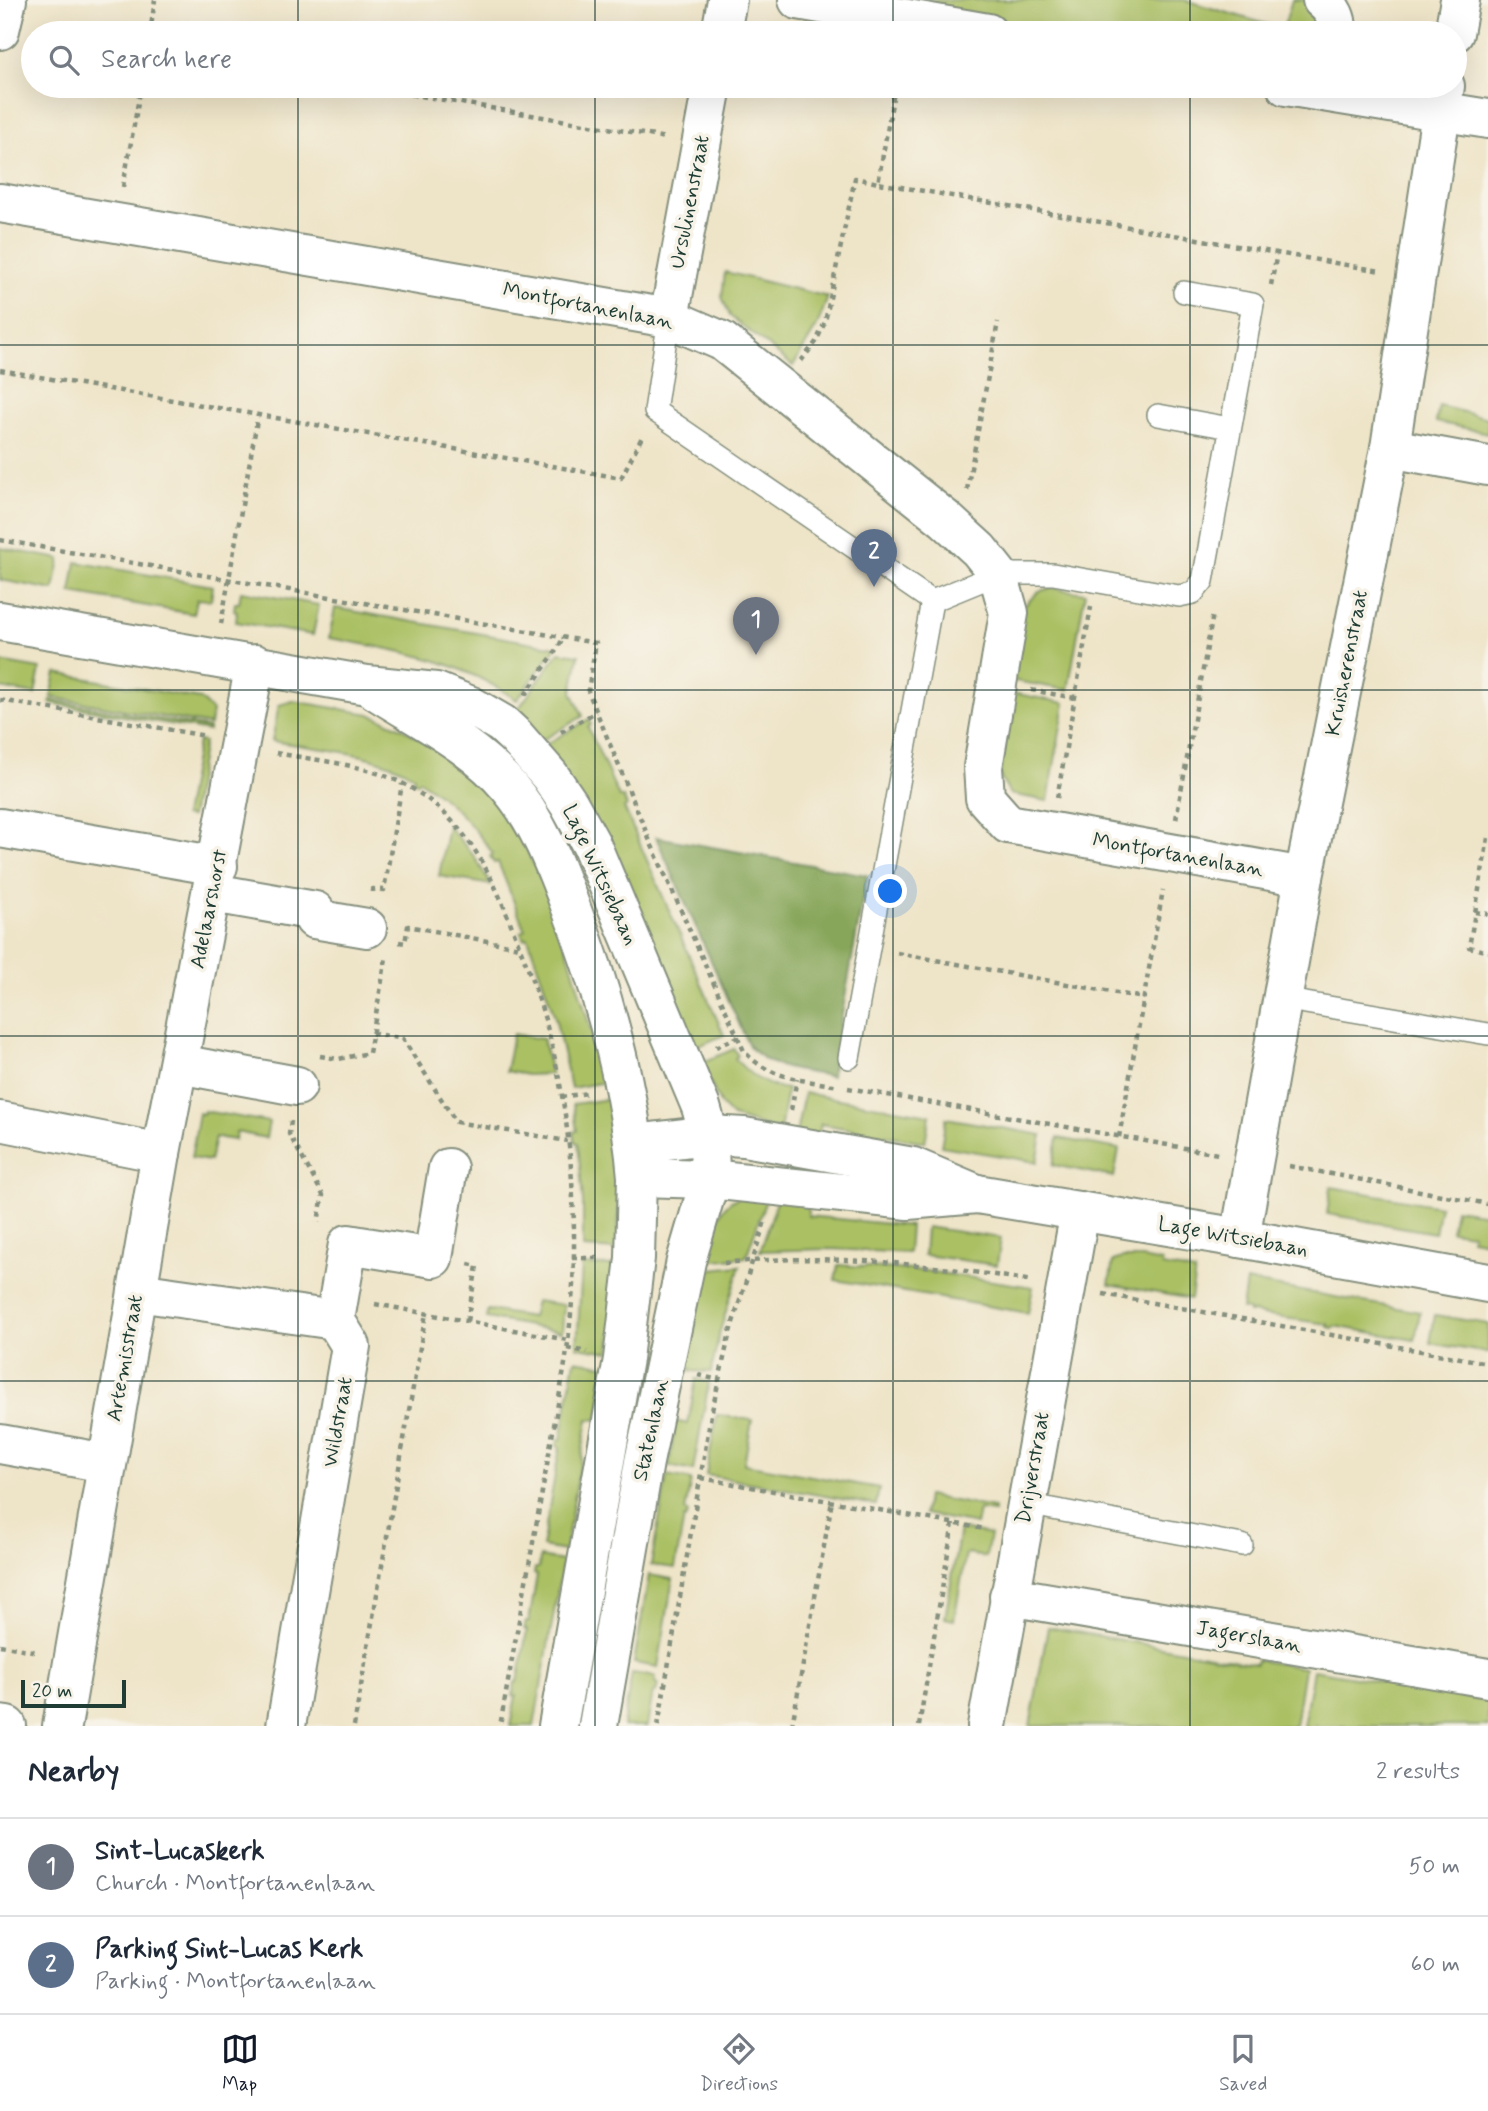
<!DOCTYPE html>
<meta charset="utf-8">
<style>
body{margin:0;font-family:Mynerve,sans-serif;background:#f2f2f3;color:#1f2937}
.scale{position:absolute;left:21px;bottom:18px;width:105px;box-sizing:border-box;padding-left:7px;border:4px solid #1f3d34;border-top:0;font-size:19px;line-height:24px;white-space:nowrap;color:#1f3d34;-webkit-text-stroke:5px #f7f3e8;paint-order:stroke}
.you{position:absolute;left:891px;top:892px;width:24px;height:24px;margin:-18px;border:5px solid #fff;border-radius:50%;background:#1a73e8;box-shadow:0 0 0 10px #1a73e833}
.badge{display:grid;place-items:center;width:46px;height:46px;border-radius:50%;background:#111827;color:#fff;font-size:23px;font-weight:700}
.pin{position:absolute;translate:-50% -58px;filter:drop-shadow(0 2px 4px #0008)}
.pin::after{content:'';position:absolute;top:37px;width:24px;height:21px;background:inherit;clip-path:polygon(0 0,100% 0,50% 100%)}
.list{margin:0;padding:0;list-style:none}
h2{display:flex;justify-content:space-between;align-items:center;height:91px;margin:0;padding:0 28px;font-size:30px}
h2 small{font-size:23px;font-weight:400;color:#747a83}
.list li{display:grid;grid-template-columns:46px 1fr auto;gap:21px;align-items:center;box-sizing:border-box;height:98px;padding:0 28px;border-top:2px solid #e0e1e3}
.list b{display:block;font-size:26px;white-space:nowrap}
.list p{margin:0;font-size:23px;white-space:nowrap;color:#747a83}
.list em{font-size:23px;font-style:normal;color:#747a83}
.icon{flex:none;width:38px;height:38px;fill:none;stroke:currentColor;stroke-width:2;stroke-linecap:round;stroke-linejoin:round}
.map{position:relative;flex:none;width:1488px;height:1726px;overflow:hidden}
.search{position:absolute;background:#fff;box-shadow:0 7px 28px #0002;left:21px;right:21px;top:21px;height:77px;display:flex;align-items:center;gap:18px;box-sizing:border-box;padding:0 24px;border-radius:38px;color:#747a83;font-size:26px}
.sheet{height:287px;background:#fff}
nav{display:flex;justify-content:space-around;align-items:center;box-sizing:border-box;height:98px;border-top:2px solid #e0e1e3;background:#fff;font-size:19px;color:#747a83}
nav a{display:grid;justify-items:center;gap:4px}
nav .on{color:#111827}
.map>svg:first-child{display:block}
</style>
<div class="map">
<svg width="1488" height="1726" viewBox="0 0 1488 1726">
<rect width="100%" height="100%" fill="#f7f3e8"/>
<filter id="ink" filterUnits="userSpaceOnUse"><feTurbulence type="fractalNoise" baseFrequency=".0143" numOctaves="2"/><feDisplacementMap in="SourceGraphic" scale="14" xChannelSelector="R" yChannelSelector="G"/><feConvolveMatrix kernelMatrix="1 2 1 2 8 2 1 2 1" color-interpolation-filters="sRGB"/></filter>
<filter id="wash" filterUnits="userSpaceOnUse"><feTurbulence type="fractalNoise" baseFrequency=".00686" numOctaves="4" result="noise"/><feDisplacementMap in="SourceGraphic" scale="28" xChannelSelector="R" yChannelSelector="G"/><feGaussianBlur stdDeviation="1.57" result="paint"/><feColorMatrix in="noise" values="0 0 0 0 0 0 0 0 0 0 0 0 0 0 0 0 0 1.4 0 .05"/><feComposite in="paint" operator="in"/></filter>
<g filter="url(#wash)">
<rect width="100%" height="100%" fill="#eee4c8"/>
<g fill="#aac064" stroke="#647e4c" stroke-width="2">
<path d="M873,0H1184L1283,29L1292,0H1304L1315,8L1319,33H1061Z"/>
<path d="M725,272L828,297L817,326L793,366L730,316L722,297Z"/>
<path d="M1439,406L1488,418V433L1436,422Z"/>
<path d="M0,548L60,559L54,590L0,580Z"/>
<path d="M76,562L213,586L211,600L197,599L194,614L71,593Z"/>
<path d="M1052,588L1085,593L1068,690L1009,680L1023,607L1039,591Z"/>
<path d="M241,591L319,605L313,635L236,622L237,612L234,611L235,603H239Z"/>
<path d="M335,608L556,647L517,700C456,658 401,651 329,638Z"/>
<path d="M559,652L579,655L572,692L583,716L541,741L514,715Z"/>
<path d="M0,662L40,669L35,694L0,688Z"/>
<path d="M56,673L200,699L212,711L210,725L51,697Z"/>
<path d="M1007,692L1065,703L1048,801L1010,794L1000,777Z"/>
<path d="M51,700L209,728V731L50,703Z"/>
<path d="M293,701L370,714L402,728L461,764L512,817L558,918L606,1082L571,1088L555,1017L528,938L524,939L521,932L525,930L498,862L494,863L490,856L493,854C473,825 449,799 419,780L417,783L413,780L414,776C376,752 317,749 272,741L279,705Z"/>
<path d="M589,719L591,725L588,727L619,797H623L627,806L624,808L724,1035L694,1048L545,745Z"/>
<path d="M198,741L204,742L191,817L184,816Z"/>
<path d="M448,826L474,856L491,885L439,876Z"/>
<path d="M513,1034L543,1039L551,1074L527,1075L506,1071Z"/>
<path d="M734,1049L738,1056L735,1058C749,1076 765,1086 787,1089L780,1131L733,1117L721,1105L701,1063Z"/>
<path d="M804,1093L930,1115L925,1142L821,1124L818,1138L796,1134Z"/>
<path d="M609,1099L617,1173L619,1250L583,1248V1202L578,1143L575,1142L573,1132L577,1131L573,1104Z"/>
<path d="M204,1111L269,1122L266,1138L236,1132L235,1140L215,1137L210,1161L191,1158L199,1113L203,1114Z"/>
<path d="M946,1118L1042,1135L1037,1162L941,1146Z"/>
<path d="M1058,1138L1119,1149L1114,1177L1053,1165Z"/>
<path d="M1331,1187L1440,1206L1435,1233L1327,1214Z"/>
<path d="M767,1197L746,1257L705,1261C711,1242 715,1205 738,1198C747,1196 758,1197 767,1197Z"/>
<path d="M778,1198L808,1202V1216L910,1226L908,1253L830,1249L760,1251Z"/>
<path d="M1455,1209L1488,1214V1242L1471,1239L1472,1234L1451,1231Z"/>
<path d="M926,1227L1001,1238L997,1265L924,1255Z"/>
<path d="M1122,1258H1142L1162,1262V1266L1195,1272L1191,1299L1109,1284L1113,1261Z"/>
<path d="M582,1265L618,1266L610,1352L577,1347Z"/>
<path d="M838,1265L926,1271L1033,1287L1028,1313L835,1280Z"/>
<path d="M740,1266L720,1331L711,1372L690,1371L691,1368L678,1365L702,1270Z"/>
<path d="M1246,1281L1420,1312L1415,1340L1334,1326L1333,1328L1328,1327V1324L1262,1315L1254,1312L1248,1313V1310L1242,1309Z"/>
<path d="M536,1301L564,1305L562,1332L486,1318L488,1310L532,1317Z"/>
<path d="M1435,1315L1488,1324V1353L1430,1343Z"/>
<path d="M575,1360L608,1366L598,1420L588,1419L565,1551L542,1547L560,1447L557,1446L558,1440H561Z"/>
<path d="M696,1379L709,1382L693,1471L669,1466L674,1433L665,1431L670,1420L688,1424Z"/>
<path d="M717,1415L752,1420L744,1464L879,1488L876,1505L706,1475Z"/>
<path d="M667,1476L691,1480L685,1511L688,1512L687,1518H684L675,1568L651,1565Z"/>
<path d="M927,1496L994,1508V1512L979,1510L976,1524L924,1514Z"/>
<path d="M960,1529L990,1535L986,1557L966,1554L954,1620L945,1618Z"/>
<path d="M540,1557L563,1561L534,1726H510L516,1696L513,1695L515,1682H518L527,1630L524,1629L526,1622H529L537,1575L534,1574L535,1568H539Z"/>
<path d="M649,1575L673,1579L658,1667L634,1663Z"/>
<path d="M1048,1627L1256,1664L1257,1660L1304,1668L1295,1726H1030Z"/>
<path d="M1313,1670L1419,1688L1420,1683L1431,1685L1430,1691L1478,1699L1480,1693L1488,1695V1726H1303Z"/>
<path d="M632,1673L656,1677L655,1683L658,1684L656,1692H653L647,1726H623Z"/>
</g>
<path fill="#87a65a" stroke="#537247" stroke-width="2" d="M656,837L867,875L831,1076C801,1071 770,1070 749,1046Z"/>
</g>
<g filter="url(#ink)">
<g fill="none" stroke-linecap="round" stroke-linejoin="round">
<g stroke="#86907e" stroke-width="24">
<g id="lane">
<path d="M669,318L655,411L932,601"/>
<path d="M1158,415L1230,428"/>
<path d="M1282,999L1488,1034"/>
<path d="M849,1058L932,601L998,574H1053L1179,596L1193,593L1203,581L1253,304L1184,292"/>
<path d="M1026,1504L1242,1545"/>
</g>
</g>
<g stroke="#86907e" stroke-width="42">
<g id="street">
<path d="M798,0L988,33"/>
<path d="M1322,0C1332,8 1339,20 1336,33"/>
<path d="M0,30L7,0"/>
<path d="M721,33L727,0"/>
<path d="M1454,33L1460,0"/>
<path d="M1286,86L1488,119"/>
<path d="M0,203L669,318L722,341L945,519L979,550L998,574L1009,613L983,767L985,798L1008,824L1304,877"/>
<path d="M669,318L712,86"/>
<path d="M1390,448L1488,466"/>
<path d="M0,621L367,685L436,692L471,706L502,724L516,737L550,776L569,804L591,844L701,1107L709,1135L710,1179L686,1261L644,1462L598,1726"/>
<path d="M372,688C418,718 473,744 509,787C537,820 553,860 568,900C602,988 629,1082 637,1177L710,1179L908,1200L977,1194"/>
<path d="M0,828L218,866"/>
<path d="M213,893L315,911L314,919L367,928"/>
<path d="M179,1064L297,1086"/>
<path d="M0,1121L161,1153L62,1726"/>
<path d="M634,1144L709,1135L744,1137L913,1167L977,1194L1240,1238L1488,1283"/>
<path d="M161,1153L255,664"/>
<path d="M1240,1238L1304,877L1390,448L1445,86"/>
<path d="M137,1292L335,1320L351,1346L286,1726"/>
<path d="M335,1320L348,1244L433,1258L448,1168"/>
<path d="M0,1444L106,1463"/>
<path d="M1009,1596L1488,1678"/>
<path d="M0,1725L7,1726"/>
<path d="M558,1726L623,1359L635,1258L637,1177"/>
<path d="M987,1726L1080,1211"/>
</g>
</g>
<g stroke="#86907e" stroke-width="4.5" stroke-dasharray="5 5" stroke-linecap="butt">
<path d="M150,33L155,0"/>
<path d="M362,86L666,138"/>
<path d="M895,86L878,183L1277,253"/>
<path d="M123,187L141,86"/>
<path d="M1271,285L1277,253L1381,271"/>
<path d="M801,361L816,342L825,322L855,178L878,183"/>
<path d="M0,370L621,478L643,435"/>
<path d="M967,490L998,322"/>
<path d="M0,540L596,643L588,691L649,839L744,1051C768,1079 804,1080 839,1086"/>
<path d="M221,624L258,415"/>
<path d="M1031,690L1075,698"/>
<path d="M525,695L558,648L563,638"/>
<path d="M0,700L206,736"/>
<path d="M561,732L596,712"/>
<path d="M276,753C325,762 380,765 422,795C476,833 498,889 520,948C527,966 534,984 540,1003C575,1113 583,1256 564,1370L500,1726"/>
<path d="M1057,798L1091,607"/>
<path d="M1176,819L1213,614"/>
<path d="M1488,838L1469,947L1488,952"/>
<path d="M373,892V889L384,890L402,784"/>
<path d="M1475,912L1488,914"/>
<path d="M399,942L405,943L408,926L519,947"/>
<path d="M897,953L1144,998"/>
<path d="M372,1033L403,1039L456,1122L567,1141"/>
<path d="M716,1047L738,1037"/>
<path d="M320,1056L338,1059L369,1053L386,958"/>
<path d="M848,1088L1218,1154"/>
<path d="M561,1097L587,1093"/>
<path d="M791,1110L797,1079"/>
<path d="M291,1121L289,1134L323,1195L318,1222"/>
<path d="M1119,1137L1163,890"/>
<path d="M1289,1166L1488,1204"/>
<path d="M572,1258H597"/>
<path d="M724,1263C828,1253 930,1264 1032,1281"/>
<path d="M1103,1294L1488,1363"/>
<path d="M375,1304L568,1340"/>
<path d="M467,1321L477,1266L468,1264"/>
<path d="M567,1348L587,1352"/>
<path d="M698,1375L719,1380"/>
<path d="M701,1478L985,1529"/>
<path d="M0,1645L38,1652"/>
<path d="M354,1726L426,1313"/>
<path d="M658,1726L711,1415L730,1332L765,1221"/>
<path d="M792,1726L832,1501"/>
<path d="M919,1726L953,1523"/>
</g>
<use href="#lane" stroke="#fff" stroke-width="21"/>
<use href="#street" stroke="#fff" stroke-width="38"/>
</g>
</g>
<path fill="none" stroke="#1f3d34" stroke-width="2" stroke-opacity="0.55" d="M298,0V33M595,0V33M893,0V33M1190,0V33M298,86V1726M595,86V1726M893,86V1726M1190,86V1726M0,345H1488M0,690H1488M0,1036H1488M0,1381H1488"/>
<g text-anchor="middle" dominant-baseline="central" stroke-width="7" stroke-linejoin="round" paint-order="stroke">
<g font-size="21" fill="#1f3d34" stroke="#f7f3e8">
<text transform="translate(690 202) rotate(-79)">Ursulinenstraat</text>
<text transform="translate(588 306) rotate(11)">Montfortanenlaan</text>
<text transform="translate(1347 663) rotate(-79)">Kruisherenstraat</text>
<text transform="translate(1178 855) rotate(10)">Montfortanenlaan</text>
<text transform="translate(600 875) rotate(65)">Lage Witsiebaan</text>
<text transform="translate(209 909) rotate(-79)">Adelaarshorst</text>
<text transform="translate(1233 1237) rotate(10)">Lage Witsiebaan</text>
<text transform="translate(125 1358) rotate(-80)">Artemisstraat</text>
<text transform="translate(338 1422) rotate(-80)">Wildstraat</text>
<text transform="translate(651 1430) rotate(-78)">Statenlaan</text>
<text transform="translate(1033 1468) rotate(-80)">Drijverstraat</text>
<text transform="translate(1249 1637) rotate(10)">Jagerslaan</text>
</g>
</g>
</svg>
<div class="scale">20 m</div>
<div class="you"></div>
<div class="pin badge" style="left:756px;top:655px;background:#6b7280">1</div>
<div class="pin badge" style="left:874px;top:587px;background:#5c6f8a">2</div>
<div class="search"><svg class="icon" aria-label="search" viewBox="0 0 24 24"><circle cx="10" cy="10" r="6"/><path d="M15 15l6 6"/></svg>Search here</div>
</div>
<section class="sheet">
<h2>Nearby<small>2 results</small></h2>
<ul class="list">
<li><span class="badge" style="background:#6b7280">1</span><div><b>Sint-Lucaskerk</b><p>Church · Montfortanenlaan</p></div><em>50 m</em></li>
<li><span class="badge" style="background:#5c6f8a">2</span><div><b>Parking Sint-Lucas Kerk</b><p>Parking · Montfortanenlaan</p></div><em>60 m</em></li>
</ul>
</section>
<nav>
<a class="on"><svg class="icon" aria-label="map" viewBox="0 0 24 24"><path d="M3 6l6-2 6 2 6-2v14l-6 2-6-2-6 2zM9 4v14M15 6v14"/></svg>Map</a>
<a><svg class="icon" aria-label="directions" viewBox="0 0 24 24"><path d="M12 3l9 9-9 9-9-9zM9 14v-3h6M13 9l2 2-2 2"/></svg>Directions</a>
<a><svg class="icon" aria-label="saved" viewBox="0 0 24 24"><path d="M7 4h10v16l-5-4-5 4z"/></svg>Saved</a>
</nav>
